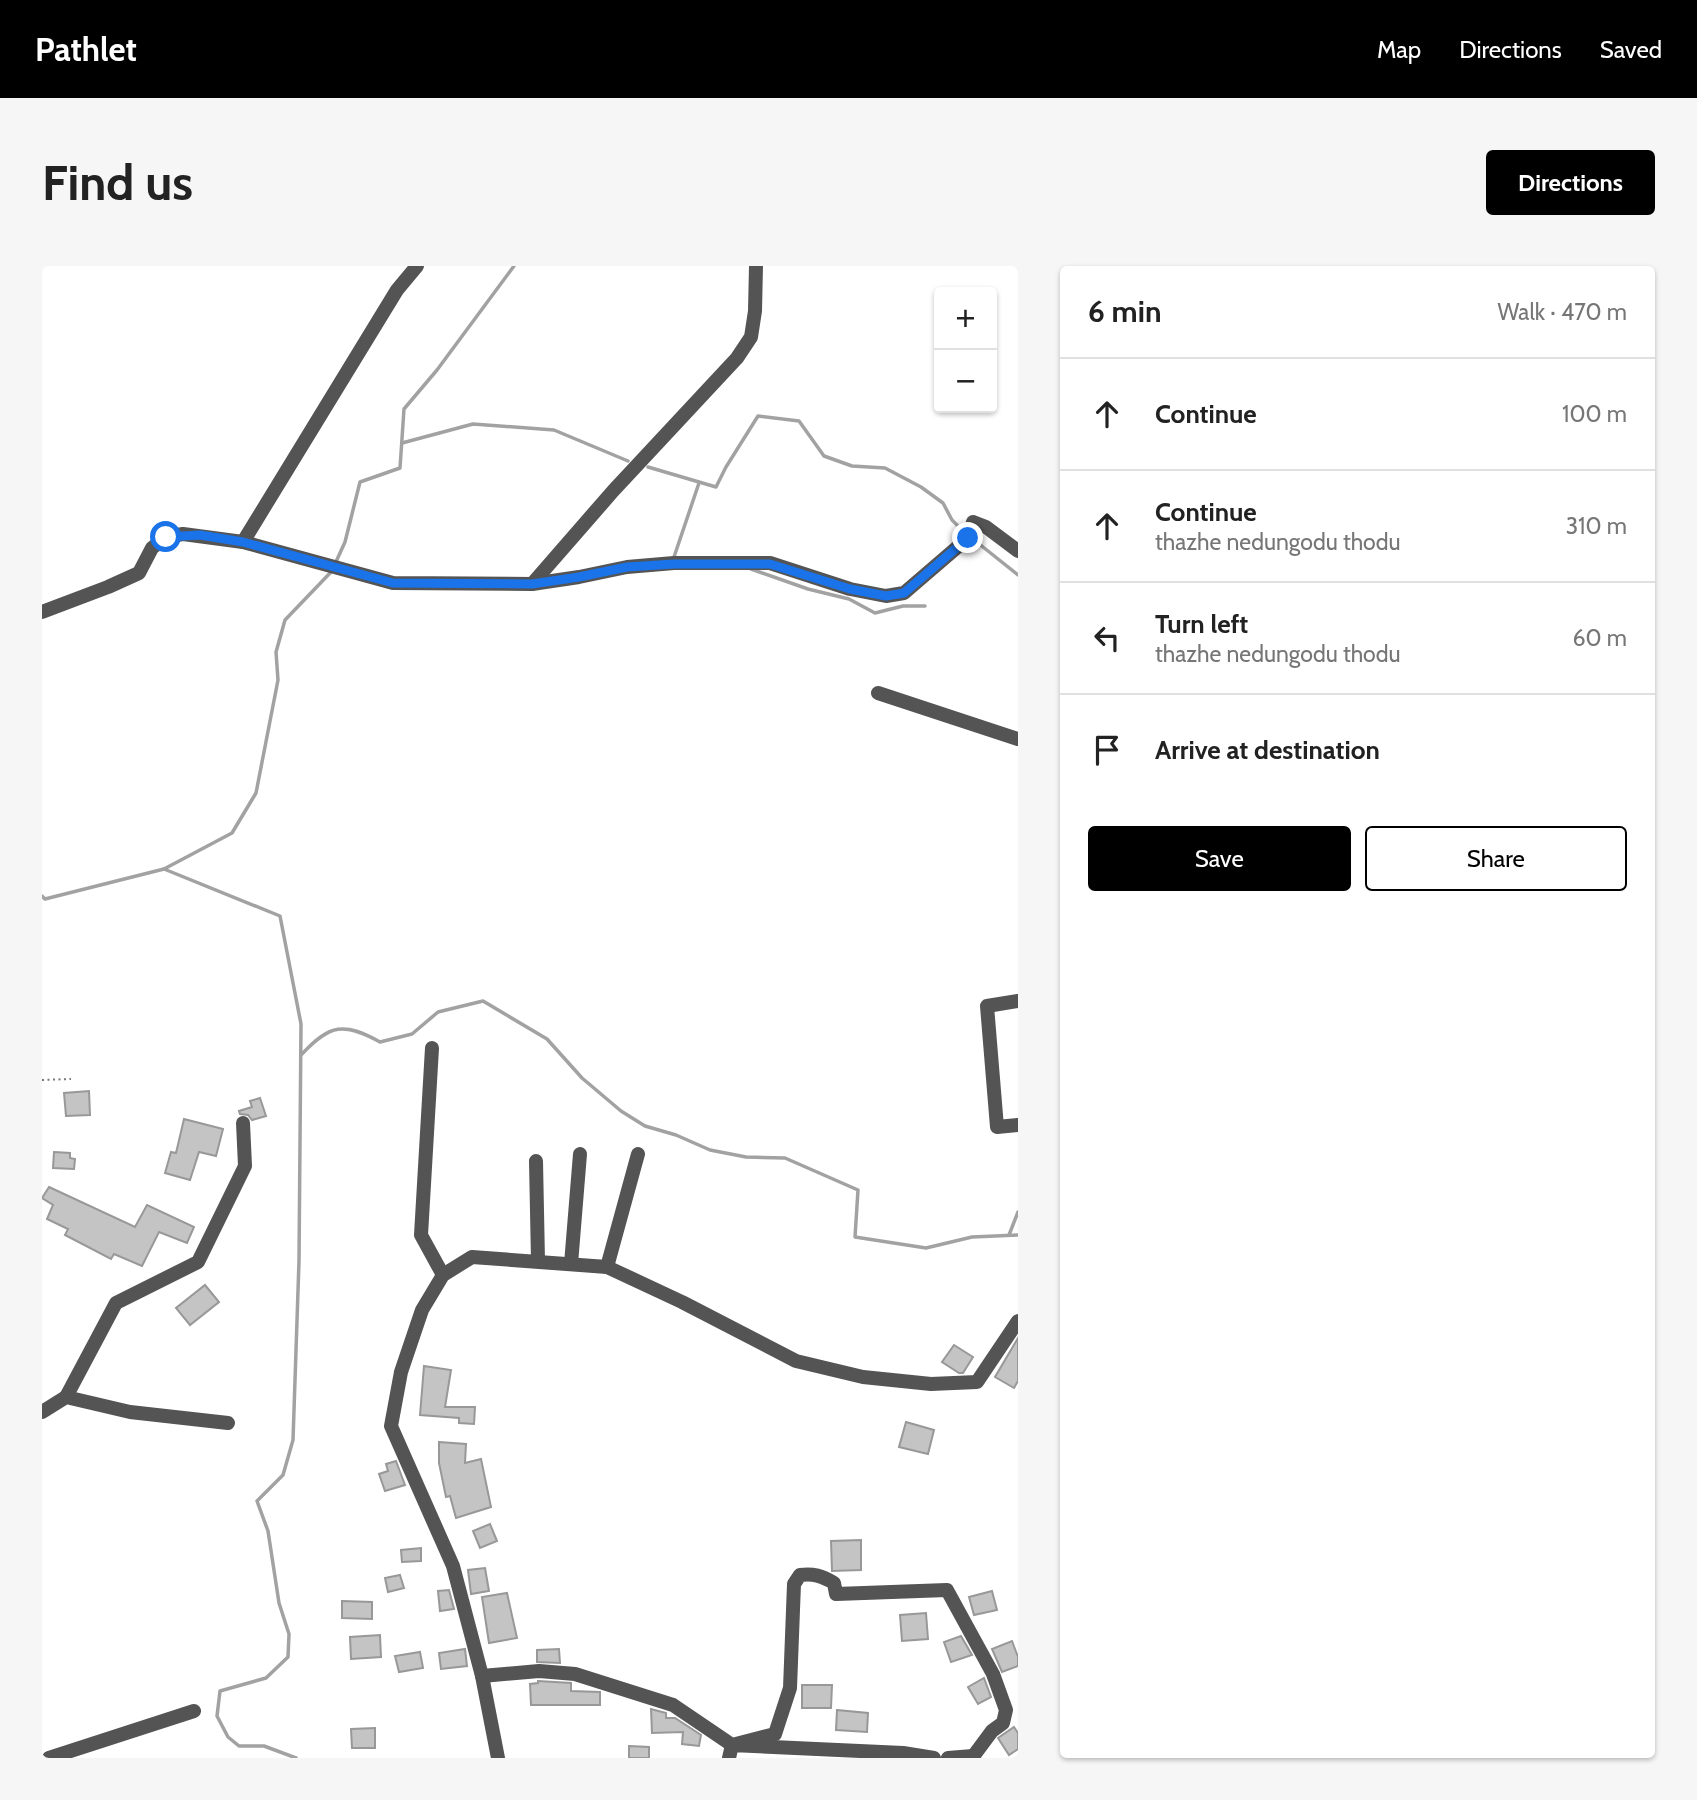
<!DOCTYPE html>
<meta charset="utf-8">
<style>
body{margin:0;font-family:Cabin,sans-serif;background:#f6f6f6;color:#222}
.controls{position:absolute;right:21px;top:21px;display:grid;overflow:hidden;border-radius:7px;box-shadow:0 2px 5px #0004}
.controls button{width:63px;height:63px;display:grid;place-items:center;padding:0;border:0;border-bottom:2px solid #e0e0e0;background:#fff;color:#222;font:35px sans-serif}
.stop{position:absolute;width:21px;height:21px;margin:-16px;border:5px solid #1a73e8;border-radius:50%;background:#fff}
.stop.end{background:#1a73e8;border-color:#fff;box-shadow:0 2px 7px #0008}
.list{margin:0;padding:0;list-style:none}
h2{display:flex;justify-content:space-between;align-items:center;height:91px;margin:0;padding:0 28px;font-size:30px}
h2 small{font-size:23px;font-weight:400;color:#767676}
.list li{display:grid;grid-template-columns:46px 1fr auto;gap:21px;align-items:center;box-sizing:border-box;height:112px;padding:0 28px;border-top:2px solid #e0e0e0}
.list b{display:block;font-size:26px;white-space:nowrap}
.list p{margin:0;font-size:23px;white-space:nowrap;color:#767676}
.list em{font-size:23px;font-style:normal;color:#767676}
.actions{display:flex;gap:14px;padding:21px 28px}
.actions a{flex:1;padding:16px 0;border:2px solid #000;border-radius:7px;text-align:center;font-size:24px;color:#000}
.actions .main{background:#000;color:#fff}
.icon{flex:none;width:38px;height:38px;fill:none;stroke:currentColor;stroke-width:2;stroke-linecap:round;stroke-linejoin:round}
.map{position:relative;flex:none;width:976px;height:1492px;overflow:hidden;border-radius:7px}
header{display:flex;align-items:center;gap:42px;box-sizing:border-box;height:98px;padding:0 35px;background:#000;color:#fff}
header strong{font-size:33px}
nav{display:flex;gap:38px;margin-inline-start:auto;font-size:24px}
.intro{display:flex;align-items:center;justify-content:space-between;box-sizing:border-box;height:168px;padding:0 42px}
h1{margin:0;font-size:49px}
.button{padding:18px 32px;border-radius:7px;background:#000;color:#fff;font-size:24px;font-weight:700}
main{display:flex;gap:42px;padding:0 42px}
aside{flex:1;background:#fff;border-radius:7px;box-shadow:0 2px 5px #0004}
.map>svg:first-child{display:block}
</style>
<header>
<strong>Pathlet</strong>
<nav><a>Map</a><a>Directions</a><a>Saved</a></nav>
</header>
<div class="intro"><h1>Find us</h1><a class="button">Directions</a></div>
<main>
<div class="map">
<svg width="976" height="1492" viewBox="0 0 976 1492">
<rect width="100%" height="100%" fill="#fff"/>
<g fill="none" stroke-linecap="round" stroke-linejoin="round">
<g stroke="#a2a2a2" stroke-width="3.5">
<path d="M360,177L431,158L512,164L586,195"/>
<path d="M606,201L674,221L684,201L716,150L757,155L782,190L810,200L843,202L879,221L901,237L910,254L918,262"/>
<path d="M936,277L976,309"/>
<path d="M632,291L657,217"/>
<path d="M293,298L303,276L318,216L358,202L362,143L395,104L472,0"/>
<path d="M709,303L766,323L807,333L833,347L861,340H883"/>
<path d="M122,603L238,650L259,758L257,995L251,1174L241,1209L215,1235L226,1265L237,1337L247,1368L246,1391L224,1412L178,1425L175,1450L186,1471L197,1480H222L254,1492"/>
<path d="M0,630L3,633L122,603L190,567L214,527L236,414L234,386L243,354L290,305"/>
<path d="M260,788C288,758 302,756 338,776L370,768L396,746L441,735L505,773L540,812L579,845L603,860L634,869L668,884L704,891L743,892L816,924L813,971L884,982L930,971L976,969"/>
<path d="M967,969L976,946"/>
</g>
</g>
<g fill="#c4c4c4" stroke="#989898" stroke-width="2">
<path d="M47,825L48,849L24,850L22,827Z"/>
<path d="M218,832L224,850L210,854L206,849L198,848L197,845L210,841L208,835Z"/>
<path d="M142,853L181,863L174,890L157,886L148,914L123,907L129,886L134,887Z"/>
<path d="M12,886L28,887V892L33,893L32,903L11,902Z"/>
<path d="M7,921L93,961L105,939L152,961L145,977L117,966L100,1000L72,988L69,993L23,969L26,963L5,953L11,939L0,932Z"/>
<path d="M163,1019L177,1036L148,1059L134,1042Z"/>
<path d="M976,1072V1115L972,1122L953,1111Z"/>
<path d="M912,1079L931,1091L921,1107H917L900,1096Z"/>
<path d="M382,1100L409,1104L403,1141H433L432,1158L417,1157V1152L378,1149Z"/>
<path d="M864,1156L892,1164L886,1188L857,1181Z"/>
<path d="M397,1176L424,1178L423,1197L439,1193L449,1241L414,1252L408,1230L404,1231L397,1197Z"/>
<path d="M354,1195L363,1219L343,1225L337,1208L346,1205L344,1198Z"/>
<path d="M448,1258L455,1275L438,1282L431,1265Z"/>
<path d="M819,1274V1304L790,1305L789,1275Z"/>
<path d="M379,1282V1295L360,1296L359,1284Z"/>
<path d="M443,1302L447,1325L429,1328L426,1304Z"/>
<path d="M358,1309L362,1322L346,1326L343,1312Z"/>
<path d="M407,1324L412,1343L398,1345L396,1325Z"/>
<path d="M950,1325L955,1344L932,1349L927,1331Z"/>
<path d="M465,1327L475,1372L447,1377L440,1331Z"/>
<path d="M300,1335L330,1336V1353L300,1352Z"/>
<path d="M884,1347L886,1373L860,1375L858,1349Z"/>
<path d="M338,1369L339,1391L309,1393L308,1371Z"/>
<path d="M919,1370L930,1389L909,1396L902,1376Z"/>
<path d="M970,1375L976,1391V1400L960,1406L950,1383Z"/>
<path d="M423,1383L425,1400L399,1403L397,1387Z"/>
<path d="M517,1383L518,1397L495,1396V1384Z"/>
<path d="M378,1386L381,1402L357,1406L353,1390Z"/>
<path d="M942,1412L949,1431L936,1438L926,1421Z"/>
<path d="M496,1415L529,1417V1425L558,1426V1439H489L488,1418L496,1417Z"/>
<path d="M760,1419H790L789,1442H760Z"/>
<path d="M609,1443L624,1447V1452H633L659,1469L657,1480L640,1478L641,1466L610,1467Z"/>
<path d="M795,1444L826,1447L825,1466L794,1464Z"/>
<path d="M972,1461L976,1467V1483L967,1489L956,1472Z"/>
<path d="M333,1462V1482H310L309,1463Z"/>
<path d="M587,1480L607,1481V1492H587Z"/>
</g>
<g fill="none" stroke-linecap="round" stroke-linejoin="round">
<path stroke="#767676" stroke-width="2" stroke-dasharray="2 3.5" stroke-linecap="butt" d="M0,814L29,813"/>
<g stroke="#545454" stroke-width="14">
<path d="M201,276L355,24L375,0"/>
<path d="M490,318L571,225L695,92L709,71L713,45L714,0"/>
<path d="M836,427L976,473"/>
<path d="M976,735L945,740L955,861L976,859"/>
<path d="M390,782L379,969L401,1009"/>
<path d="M494,895L496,995"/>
<path d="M529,998L538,888"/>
<path d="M565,1001L596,888"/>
<path d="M24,1131L74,1037L156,996L203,900L201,857"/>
<path d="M0,1146L24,1131L88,1146L186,1157"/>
<path d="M440,1410L497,1405L533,1408L631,1439L690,1479L733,1468L748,1422L752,1318L758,1309C771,1307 780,1310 792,1317L794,1328L905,1324L951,1408L964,1444L961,1457L950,1465L930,1492"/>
<path d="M7,1492L152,1445"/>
<path d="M456,1492L440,1410L411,1300L349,1160L359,1106L380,1044L401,1009L430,991L565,1001L640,1036L754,1095L821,1111L889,1118L935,1116L976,1055"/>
<path d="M687,1492L690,1479L861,1487L892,1492"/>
<path d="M906,1492L931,1490"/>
</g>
<path stroke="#545454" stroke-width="14" d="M0,346L66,321L97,307L110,282L124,271L141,268L201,276L351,317L490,318L537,311L585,301L632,297H728L808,323L844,330L862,327L926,272L931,256L944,261L976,285"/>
</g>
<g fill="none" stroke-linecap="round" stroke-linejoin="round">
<path stroke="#1a73e8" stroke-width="9" d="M124,271L158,269L201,276L351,317L490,318L537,311L585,301L632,298H728L808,323L844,330L862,327L926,272"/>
</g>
</svg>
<div class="controls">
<button>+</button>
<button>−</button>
</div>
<div class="stop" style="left:124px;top:271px"></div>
<div class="stop end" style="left:926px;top:272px"></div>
</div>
<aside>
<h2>6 min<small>Walk · 470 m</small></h2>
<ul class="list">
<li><svg class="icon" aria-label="ahead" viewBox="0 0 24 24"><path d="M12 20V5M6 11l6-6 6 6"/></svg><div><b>Continue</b></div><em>100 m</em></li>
<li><svg class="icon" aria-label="ahead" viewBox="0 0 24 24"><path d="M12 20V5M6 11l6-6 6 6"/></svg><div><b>Continue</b><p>thazhe nedungodu thodu</p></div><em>310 m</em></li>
<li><svg class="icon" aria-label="left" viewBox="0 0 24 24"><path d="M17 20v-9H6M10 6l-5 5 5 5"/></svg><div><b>Turn left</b><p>thazhe nedungodu thodu</p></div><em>60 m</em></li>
<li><svg class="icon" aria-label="arrive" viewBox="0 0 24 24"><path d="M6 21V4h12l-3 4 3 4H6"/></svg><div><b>Arrive at destination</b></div></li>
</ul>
<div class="actions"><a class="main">Save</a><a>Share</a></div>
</aside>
</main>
